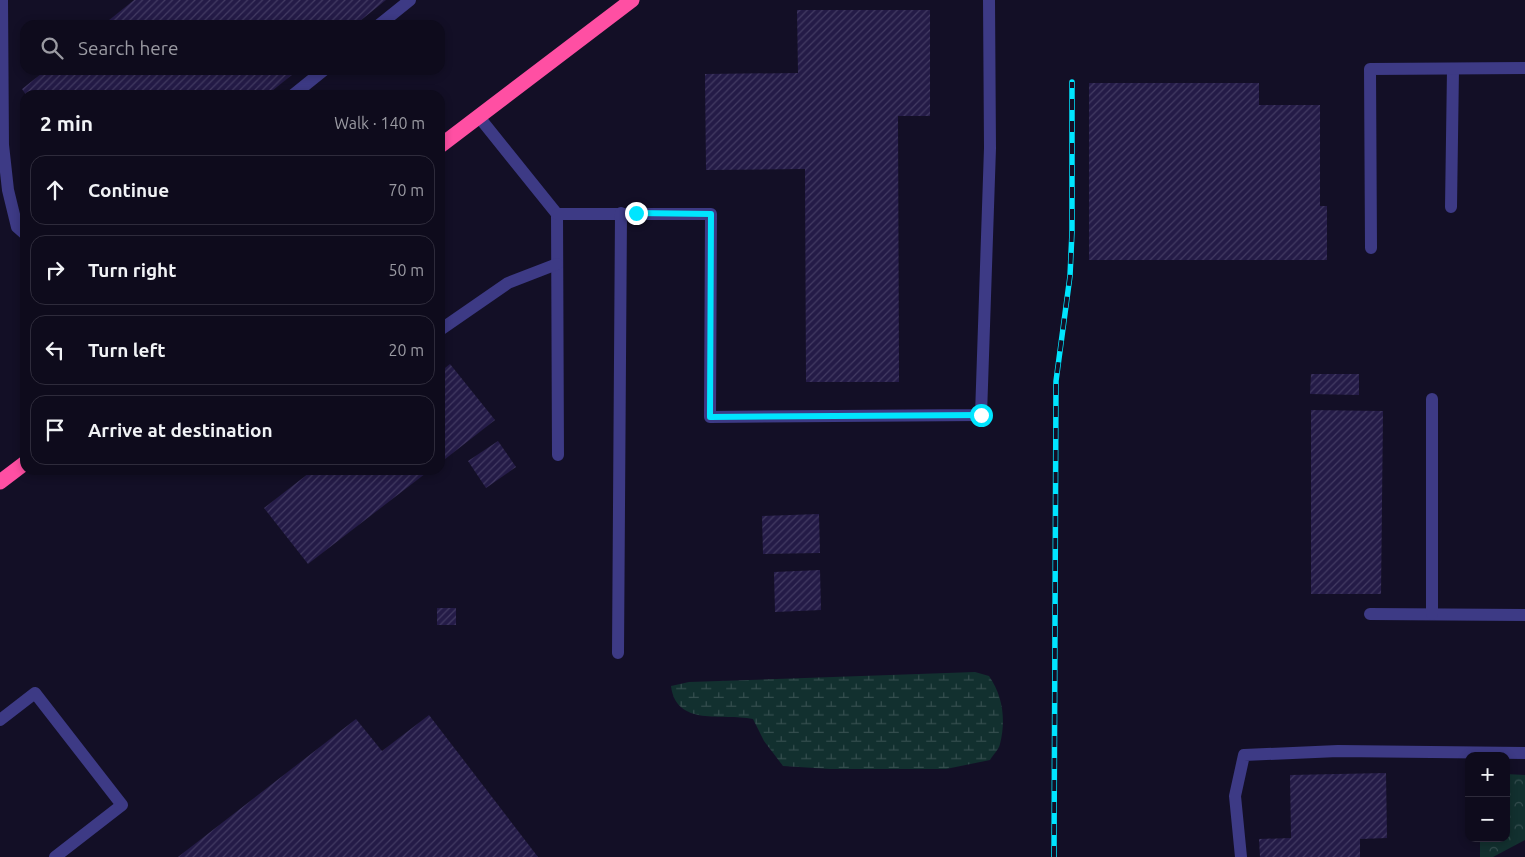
<!DOCTYPE html>
<meta charset="utf-8">
<style>
body{margin:0;font-family:Ubuntu,sans-serif;background:#171425;color:#f1f3f6}
.controls{position:absolute;right:15px;bottom:15px;display:grid;overflow:hidden;border-radius:10px;box-shadow:0 2px 8px #0003}
.controls button{width:45px;height:45px;display:grid;place-items:center;padding:0;border:0;border-bottom:1px solid #2e2b3b;background:#0e0b1c;color:#f1f3f6;font:25px sans-serif}
.stop{position:absolute;width:15px;height:15px;margin:-11px;border:4px solid #00e5ff;border-radius:50%;background:#fff}
.stop.end{background:#00e5ff;border-color:#fff;box-shadow:0 1px 5px #0008}
.list{margin:0;padding:0;list-style:none}
h2{display:flex;justify-content:space-between;align-items:center;height:65px;margin:0;padding:0 20px;font-size:21px}
h2 small{font-size:16px;font-weight:400;color:#9b9ba3}
.list li{display:grid;grid-template-columns:32px 1fr auto;gap:15px;align-items:center;box-sizing:border-box;height:70px;margin:0 10px 10px;padding:0 10px;border:1px solid #2e2b3b;border-radius:15px}
.list b{display:block;font-size:19px;white-space:nowrap}
.list em{font-size:16px;font-style:normal;color:#9b9ba3}
.icon{flex:none;width:28px;height:28px;fill:none;stroke:currentColor;stroke-width:2;stroke-linecap:round;stroke-linejoin:round}
.map{position:relative;flex:none;width:1525px;height:857px;overflow:hidden}
.search{position:absolute;background:#0e0b1c;box-shadow:0 2px 8px #0003;left:20px;top:20px;width:425px;height:55px;display:flex;align-items:center;gap:12px;box-sizing:border-box;padding:0 18px;border-radius:15px;color:#9b9ba3;font-size:19px}
.panel{position:absolute;background:#0e0b1c;box-shadow:0 2px 8px #0003;left:20px;top:90px;width:425px;height:385px;border-radius:15px}
.map>svg:first-child{display:block}
</style>
<div class="map">
<svg width="1525" height="857" viewBox="0 0 1525 857">
<defs>
<pattern id="forest-crowns" width="20" height="18" patternUnits="userSpaceOnUse" patternTransform="scale(1.25)"><rect width="20" height="18" fill="#12302f"/><path d="M2 6a3 3 0 1 1 6 0M12 15a3 3 0 1 1 6 0" fill="none" stroke="#344d4e"/></pattern>
<pattern id="wetland-marsh" width="20" height="14" patternUnits="userSpaceOnUse" patternTransform="scale(1.25)"><rect width="20" height="14" fill="#12302f"/><path d="M1 5h8M5 5V1M11 12h8M15 12V8" fill="none" stroke="#344d4e"/></pattern>
<pattern id="building-hatch" width="6" height="6" patternUnits="userSpaceOnUse" patternTransform="scale(1.25)"><rect width="6" height="6" fill="#241b47"/><path d="M-1 1l2-2M0 6l6-6M5 7l2-2" fill="none" stroke="#433b63"/></pattern>
</defs>
<rect width="100%" height="100%" fill="#130f26"/>
<path fill="url(#forest-crowns)" d="M1506,774L1525,775V840L1493,857H1480V838H1506Z"/>
<path fill="url(#wetland-marsh)" d="M975,672L989,676C1003,696 1006,720 1000,744C999,749 993,755 990,760L946,769H830L783,766L764,741L753,719C722,713 676,727 671,686L689,682Z"/>
<g fill="url(#building-hatch)">
<path d="M134,0H386L355,25H103Z"/>
<path d="M797,10H930V116H898L899,382H806L805,169L706,170L705,74L798,73Z"/>
<path d="M46,70H298L267,95H26L22,89Z"/>
<path d="M1089,83H1259V105H1320V206H1327V260H1089Z"/>
<path d="M450,364L495,420L440,463V372Z"/>
<path d="M1311,374H1359V395L1310,394Z"/>
<path d="M1311,410L1383,411L1381,594H1311Z"/>
<path d="M498,441L516,467L486,488L468,461Z"/>
<path d="M313,470H430L308,564L264,508Z"/>
<path d="M819,514L820,553L763,554L762,516Z"/>
<path d="M820,570L821,610L775,612L774,572Z"/>
<rect x="437" y="608" width="19" height="17"/>
<path d="M429,715L538,857H178L356,719L382,751Z"/>
<path d="M1386,773L1387,838L1360,839V857H1260L1259,839L1291,838L1290,775Z"/>
</g>
<g fill="none" stroke-linecap="round" stroke-linejoin="round">
<g stroke="#3d3a85" stroke-width="12">
<path d="M2,0L3,145L8,190L17,227L25,234"/>
<path d="M379,25L410,0"/>
<path d="M293,95L324,70"/>
<path d="M479,117L557,214L558,455"/>
<path d="M1451,207L1453,69"/>
<path d="M557,214H711L710,417L981,415L990,148L989,0"/>
<path d="M1371,248L1370,69L1525,68"/>
<path d="M440,330L508,283L557,264"/>
<path d="M1370,614L1525,615"/>
<path d="M1432,614V399"/>
<path d="M618,653L621,213"/>
<path d="M0,720L35,693L122,805L55,857"/>
<path d="M1241,857L1235,796L1244,755L1338,751L1525,753"/>
</g>
<g stroke="#ff4fa3" stroke-width="15">
<path d="M440,146L632,0"/>
<path d="M0,482L25,463"/>
</g>
<g stroke="#00e5ff" stroke-width="5.5">
<path id="rail" d="M1054,857L1056,381L1070,276L1072,232V82"/>
</g>
<use href="#rail" stroke="#130f26" stroke-width="4" stroke-dasharray="11" stroke-linecap="butt"/>
</g>
<g fill="none" stroke-linecap="round" stroke-linejoin="round">
<path stroke="#00e5ff" stroke-width="6" d="M636,213L711,214L710,417L981,415"/>
</g>
</svg>
<div class="controls">
<button>+</button>
<button>−</button>
</div>
<div class="stop" style="left:981px;top:415px"></div>
<div class="stop end" style="left:636px;top:213px"></div>
<div class="search"><svg class="icon" aria-label="search" viewBox="0 0 24 24"><circle cx="10" cy="10" r="6"/><path d="M15 15l6 6"/></svg>Search here</div>
<section class="panel">
<h2>2 min<small>Walk · 140 m</small></h2>
<ul class="list">
<li><svg class="icon" aria-label="ahead" viewBox="0 0 24 24"><path d="M12 20V5M6 11l6-6 6 6"/></svg><div><b>Continue</b></div><em>70 m</em></li>
<li><svg class="icon" aria-label="right" viewBox="0 0 24 24"><path d="M7 20v-9h11M14 6l5 5-5 5"/></svg><div><b>Turn right</b></div><em>50 m</em></li>
<li><svg class="icon" aria-label="left" viewBox="0 0 24 24"><path d="M17 20v-9H6M10 6l-5 5 5 5"/></svg><div><b>Turn left</b></div><em>20 m</em></li>
<li><svg class="icon" aria-label="arrive" viewBox="0 0 24 24"><path d="M6 21V4h12l-3 4 3 4H6"/></svg><div><b>Arrive at destination</b></div></li>
</ul>
</section>
</div>
